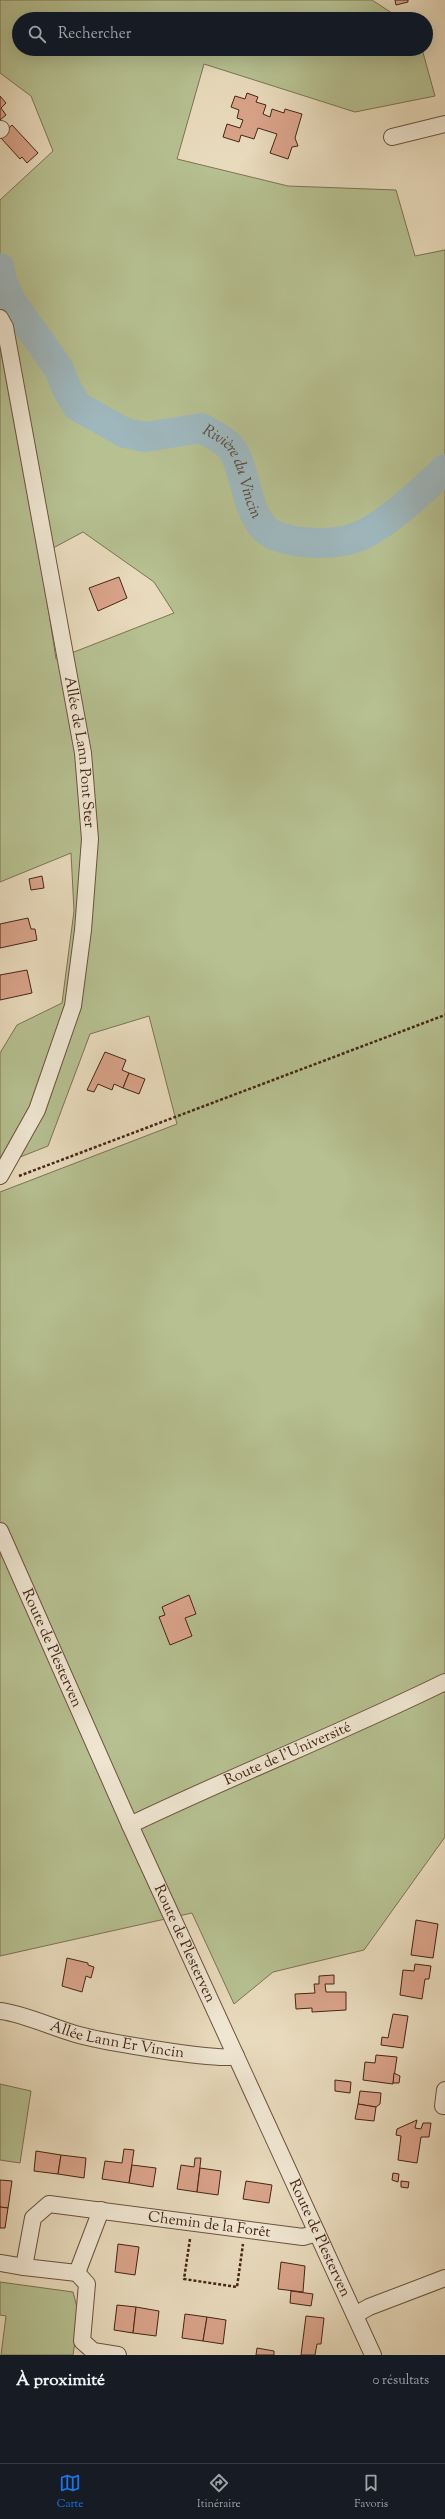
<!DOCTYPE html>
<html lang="fr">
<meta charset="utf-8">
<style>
body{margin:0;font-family:"Sorts Mill Goudy",serif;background:#242831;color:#f1f3f6}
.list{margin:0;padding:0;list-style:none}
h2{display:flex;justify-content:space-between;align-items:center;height:52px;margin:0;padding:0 16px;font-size:17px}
h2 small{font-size:13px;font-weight:400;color:#9ea1a6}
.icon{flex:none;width:22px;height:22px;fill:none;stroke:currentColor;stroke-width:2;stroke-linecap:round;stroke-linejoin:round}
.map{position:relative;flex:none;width:445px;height:2355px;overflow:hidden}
.search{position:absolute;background:#171b24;box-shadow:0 4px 16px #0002;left:12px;right:12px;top:12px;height:44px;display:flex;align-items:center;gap:10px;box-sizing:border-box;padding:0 14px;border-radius:22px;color:#9ea1a6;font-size:15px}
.sheet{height:108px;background:#171b24}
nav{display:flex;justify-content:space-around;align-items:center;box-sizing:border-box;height:56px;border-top:1px solid #363941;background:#171b24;font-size:11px;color:#9ea1a6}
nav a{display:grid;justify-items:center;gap:2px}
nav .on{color:#1a73e8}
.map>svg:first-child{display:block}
</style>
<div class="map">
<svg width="445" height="2355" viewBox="0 0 445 2355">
<rect width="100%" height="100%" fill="#e8dabc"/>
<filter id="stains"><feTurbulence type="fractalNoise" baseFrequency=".005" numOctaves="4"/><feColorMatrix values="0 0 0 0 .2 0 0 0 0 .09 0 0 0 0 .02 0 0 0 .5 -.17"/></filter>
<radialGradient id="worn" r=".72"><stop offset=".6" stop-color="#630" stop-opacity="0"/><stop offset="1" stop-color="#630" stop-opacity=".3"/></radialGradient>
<g fill="#b6c091" stroke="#7e7253" fill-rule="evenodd">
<path d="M0,0H372L401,19H19V49H422L435,96L355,112L204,64L177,159L288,186L396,190L415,256L445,250V1837L364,1950L273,1972L234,2004L192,1913L0,1956V1192L177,1124L149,1016L90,1034L48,1146L0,1165V1053L17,1025L62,1003L74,911L71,853L0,882V200L53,151L31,96L0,73ZM83,532L154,582L174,613L56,659L40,555Z"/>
<path d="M0,2084L31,2091L20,2163L0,2160Z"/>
<path d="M0,2282L73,2292L79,2315L73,2355H1L6,2316L0,2315Z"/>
</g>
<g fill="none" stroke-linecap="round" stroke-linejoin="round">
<path stroke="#9eb7bd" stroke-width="30" id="s1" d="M0,268L2,282L11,301L59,369L66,387L77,406L125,433L145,437L202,428C210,434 224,439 230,447C246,466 244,506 264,528C272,537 291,541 303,542C321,544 339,544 357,537C381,529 426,488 445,469"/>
</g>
<g fill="#d9a38a" stroke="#462515">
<path d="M395,0H408V2L396,5Z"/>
<path d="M247,93L258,97L256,102L266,105L263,114L270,117L272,109L284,113L285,109L302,114L295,138L298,146L292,147L288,159L270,153L277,134L258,128L254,139L241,135L239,142L223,137L227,124L240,128L243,120L237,118L239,110L231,107L235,96L245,99Z"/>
<path d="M0,96L6,103L1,108L6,115L0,120Z"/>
<path d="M12,125L38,153L27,163L22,157L20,159L0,137Z"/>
<path d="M119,577L127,598L98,611L89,588Z"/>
<path d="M42,876L44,888L31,890L29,879Z"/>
<path d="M28,918L31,929H35L37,940L0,948V924Z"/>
<path d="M27,970L32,993L0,1000V975Z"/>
<path d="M105,1052L126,1060L122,1070L129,1073L123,1088L114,1084L112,1090L98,1084L94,1092L87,1090Z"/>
<path d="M129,1073L145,1079L139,1094L123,1088Z"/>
<path d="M189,1595L196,1614L185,1618L192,1636L170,1645L159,1617L165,1615L162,1607Z"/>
<path d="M416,1920L438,1924L433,1958L411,1955Z"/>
<path d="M67,1958L88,1963V1965L94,1967L91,1978L86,1976L82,1992L62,1986Z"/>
<path d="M415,1964L431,1966L429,1979H425L422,1999L400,1995L403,1970L414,1971Z"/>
<path d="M334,1975V1984H325L326,1992H346V2010L312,2012V2008L296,2009L295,1994L315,1993L314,1984H319V1976Z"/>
<path d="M393,2014L408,2016L403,2048L381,2045L382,2037L388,2038Z"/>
<path d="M376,2055L397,2057L393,2084L363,2080L365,2062L375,2063Z"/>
<path d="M394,2073L400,2076L399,2083H393Z"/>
<path d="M335,2080L351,2082L350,2093L335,2091Z"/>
<path d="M360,2091L381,2093L380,2104L376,2107L358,2104Z"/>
<path d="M358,2104L376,2107L374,2121L355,2119Z"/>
<path d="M417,2120L415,2128L421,2129L423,2123H431L429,2137H421L417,2163L398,2160L401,2136L396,2135L397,2129Z"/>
<path d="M124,2149L134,2150L129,2183L102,2179L105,2161L122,2163Z"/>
<path d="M36,2151L61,2155L58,2174L34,2171Z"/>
<path d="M61,2155L86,2158L84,2178L58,2174Z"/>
<path d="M195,2158H201L197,2192L177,2189L181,2165L194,2167Z"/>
<path d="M132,2165L156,2168L153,2187L129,2183Z"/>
<path d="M200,2168L221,2171L218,2195L197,2192Z"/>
<path d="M393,2173L399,2174L398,2182L392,2180Z"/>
<path d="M0,2180L12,2181L8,2208L0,2207Z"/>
<path d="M246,2181L272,2185L269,2203L243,2199Z"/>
<path d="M401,2181L409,2182L408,2188L401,2187Z"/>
<path d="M0,2207L8,2208L5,2228H0Z"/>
<path d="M118,2244L139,2247L135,2275L115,2272Z"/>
<path d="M281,2262L305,2266L303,2292L278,2289Z"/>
<path d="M291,2291L313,2294L311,2306L290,2303Z"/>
<path d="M117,2305L136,2307L133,2333L114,2330Z"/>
<path d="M136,2307L159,2311L156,2336L133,2333Z"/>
<path d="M185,2314L207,2317L203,2341L182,2338Z"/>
<path d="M306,2316L324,2318L321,2344H317L315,2355H301Z"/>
<path d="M207,2317L226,2320L223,2344L203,2341Z"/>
<path d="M257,2348L274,2351V2355H256Z"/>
</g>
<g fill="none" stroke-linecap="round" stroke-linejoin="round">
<g stroke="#6e523f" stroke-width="18">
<g id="street">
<path d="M0,130L1,129"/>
<path d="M392,137L445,124"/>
<path id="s2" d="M0,318L5,327L83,753L90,839L83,930L73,1006L37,1110L0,1176"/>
<path id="s3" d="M0,1531L130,1825L373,2355"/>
<path id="s4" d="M130,1825C234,1775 341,1733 445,1682"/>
<path id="s5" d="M0,2011C22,2013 56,2029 79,2035C101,2041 220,2062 236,2056"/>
<path d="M445,2090L443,2106H445"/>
<path id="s6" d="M0,2263L24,2267L33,2218L49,2204L303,2237L317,2233"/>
<path d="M24,2267L77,2273L101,2210"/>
<path d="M77,2273L87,2284L82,2341L93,2351L118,2355"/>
<path d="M355,2315L369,2307L445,2278"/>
</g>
</g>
<g stroke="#462515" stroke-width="2.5" stroke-dasharray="3 2" stroke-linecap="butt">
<path d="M19,1176L445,1015"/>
<path d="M190,2239L184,2279L237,2287L243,2244"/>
</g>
<use href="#street" stroke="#f0e7d3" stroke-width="16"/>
</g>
<g text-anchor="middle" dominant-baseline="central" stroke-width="3" stroke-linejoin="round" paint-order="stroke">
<g font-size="15" fill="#462515" stroke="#f0e7d3">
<text stroke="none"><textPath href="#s2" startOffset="442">Allée de Lann Pont Ster</textPath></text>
<text stroke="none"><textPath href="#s3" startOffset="128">Route de Plesterven</textPath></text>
<text stroke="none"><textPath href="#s4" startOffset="173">Route de l'Université</textPath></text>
<text stroke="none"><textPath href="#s3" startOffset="452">Route de Plesterven</textPath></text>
<text stroke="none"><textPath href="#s5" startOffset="121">Allée Lann Er Vincin</textPath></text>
<text stroke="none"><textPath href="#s6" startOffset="257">Chemin de la Forêt</textPath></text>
<text stroke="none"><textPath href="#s3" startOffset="776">Route de Plesterven</textPath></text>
</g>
<g font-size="16" font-style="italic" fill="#5c4a3f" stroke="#f0e7d3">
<text stroke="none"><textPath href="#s1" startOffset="349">Rivière du Vincin</textPath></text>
</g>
</g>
<rect width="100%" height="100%" filter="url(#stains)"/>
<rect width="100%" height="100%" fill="url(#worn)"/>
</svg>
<div class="search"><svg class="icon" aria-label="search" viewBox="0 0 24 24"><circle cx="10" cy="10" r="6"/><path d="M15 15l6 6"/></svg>Rechercher</div>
</div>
<section class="sheet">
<h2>À proximité<small>0 résultats</small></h2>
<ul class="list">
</ul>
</section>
<nav>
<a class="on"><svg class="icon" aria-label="map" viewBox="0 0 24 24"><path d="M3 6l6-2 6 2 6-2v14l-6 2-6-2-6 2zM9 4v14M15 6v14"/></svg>Carte</a>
<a><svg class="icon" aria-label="directions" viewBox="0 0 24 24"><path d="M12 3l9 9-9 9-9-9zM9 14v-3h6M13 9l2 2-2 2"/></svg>Itinéraire</a>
<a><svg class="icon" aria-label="saved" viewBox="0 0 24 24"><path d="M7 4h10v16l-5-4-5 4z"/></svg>Favoris</a>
</nav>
